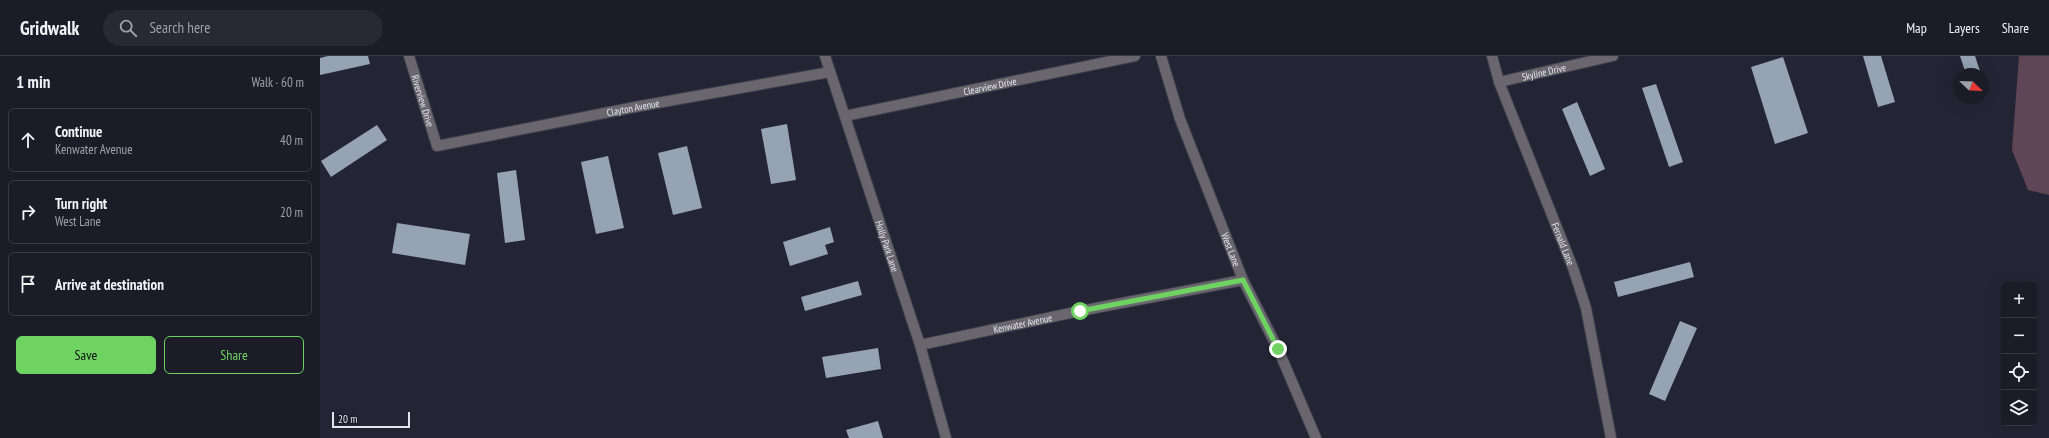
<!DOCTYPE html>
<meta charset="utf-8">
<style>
body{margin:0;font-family:"PT Sans Narrow",sans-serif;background:#282933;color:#f1f3f6}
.controls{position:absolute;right:12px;bottom:12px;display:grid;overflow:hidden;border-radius:6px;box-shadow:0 4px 16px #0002}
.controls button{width:36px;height:36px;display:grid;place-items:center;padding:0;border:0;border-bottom:1px solid #393a44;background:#1b1c27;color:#f1f3f6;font:20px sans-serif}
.compass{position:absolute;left:1633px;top:12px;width:36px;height:36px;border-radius:50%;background:#1b1c27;box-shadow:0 4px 16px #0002;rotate:113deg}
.scale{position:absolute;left:12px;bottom:10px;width:78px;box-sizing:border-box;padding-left:4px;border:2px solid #e3e4ee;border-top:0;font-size:11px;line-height:14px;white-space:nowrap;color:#e3e4ee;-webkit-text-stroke:3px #1b1b2a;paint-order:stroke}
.stop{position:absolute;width:12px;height:12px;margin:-9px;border:3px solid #6ed360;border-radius:50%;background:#fff}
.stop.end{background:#6ed360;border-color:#fff;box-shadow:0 1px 4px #0008}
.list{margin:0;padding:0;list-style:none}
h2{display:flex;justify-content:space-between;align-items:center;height:52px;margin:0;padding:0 16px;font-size:17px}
h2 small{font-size:13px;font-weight:400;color:#a0a1a7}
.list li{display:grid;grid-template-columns:26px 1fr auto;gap:12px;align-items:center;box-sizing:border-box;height:64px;margin:0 8px 8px;padding:0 8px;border:1px solid #393a44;border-radius:6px}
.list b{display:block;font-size:15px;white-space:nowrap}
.list p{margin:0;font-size:13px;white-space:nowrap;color:#a0a1a7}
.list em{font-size:13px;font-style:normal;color:#a0a1a7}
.actions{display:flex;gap:8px;padding:12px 16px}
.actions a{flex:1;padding:9px 0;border:1px solid #6ed360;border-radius:6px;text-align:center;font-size:14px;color:#6ed360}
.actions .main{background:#6ed360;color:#111}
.icon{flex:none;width:22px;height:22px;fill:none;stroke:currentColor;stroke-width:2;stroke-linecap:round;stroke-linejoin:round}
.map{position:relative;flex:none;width:1729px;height:382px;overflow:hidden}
header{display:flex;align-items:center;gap:24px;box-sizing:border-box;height:56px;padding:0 20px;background:#1b1c27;border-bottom:1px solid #393a44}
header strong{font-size:19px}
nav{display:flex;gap:22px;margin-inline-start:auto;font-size:14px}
.search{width:280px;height:36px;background:#282933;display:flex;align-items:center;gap:10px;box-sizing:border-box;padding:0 14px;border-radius:22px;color:#a0a1a7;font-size:15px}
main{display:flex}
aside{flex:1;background:#1b1c27}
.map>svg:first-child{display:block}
</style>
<header>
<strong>Gridwalk</strong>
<div class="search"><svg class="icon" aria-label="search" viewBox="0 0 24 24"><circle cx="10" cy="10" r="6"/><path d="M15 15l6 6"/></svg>Search here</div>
<nav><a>Map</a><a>Layers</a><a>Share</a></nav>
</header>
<main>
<aside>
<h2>1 min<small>Walk · 60 m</small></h2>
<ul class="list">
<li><svg class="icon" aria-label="ahead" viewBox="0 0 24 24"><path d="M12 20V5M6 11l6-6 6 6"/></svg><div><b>Continue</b><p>Kenwater Avenue</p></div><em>40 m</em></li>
<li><svg class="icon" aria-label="right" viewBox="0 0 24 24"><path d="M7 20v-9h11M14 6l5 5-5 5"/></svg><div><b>Turn right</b><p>West Lane</p></div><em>20 m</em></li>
<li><svg class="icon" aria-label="arrive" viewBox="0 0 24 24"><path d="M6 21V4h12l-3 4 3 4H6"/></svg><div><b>Arrive at destination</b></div></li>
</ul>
<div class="actions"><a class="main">Save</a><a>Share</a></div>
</aside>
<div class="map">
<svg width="1729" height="382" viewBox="0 0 1729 382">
<rect width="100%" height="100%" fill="#242534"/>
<path fill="#5f4657" d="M1699,0H1729V139L1708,134L1692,94Z"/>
<g fill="#96a3b3">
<path d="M8,0H48L50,8L0,19V2Z"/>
<path d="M1543,0H1561L1575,46L1558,51Z"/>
<path d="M1640,0H1655L1661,18H1646Z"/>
<path d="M1463,1L1488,77L1455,88L1431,11Z"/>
<path d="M1336,28L1363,106L1349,111L1322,32Z"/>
<path d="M1257,46L1285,113L1270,120L1242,53Z"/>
<path d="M467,68L476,124L451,128L441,73Z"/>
<path d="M57,69L67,84L11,121L1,105Z"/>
<path d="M367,90L382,152L353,159L338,97Z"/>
<path d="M288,100L304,172L276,178L261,106Z"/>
<path d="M196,114L205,184L185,187L177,117Z"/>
<path d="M77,167L150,178L145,209L72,197Z"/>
<path d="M510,171L514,186L505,189L508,198L470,210L463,186Z"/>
<path d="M1370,206L1374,221L1298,241L1294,226Z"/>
<path d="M538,225L542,239L485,255L481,241Z"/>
<path d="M1360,265L1377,272L1345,345L1329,338Z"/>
<path d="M558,292L561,313L506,322L502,301Z"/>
<path d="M558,365L563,382H529L526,374Z"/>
</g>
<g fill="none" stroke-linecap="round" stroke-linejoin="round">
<g stroke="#3f404e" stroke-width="12">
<g id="minor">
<path id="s1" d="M89,0L117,90L315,51L510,16"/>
<path id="s2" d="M505,0L600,289L626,382"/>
<path id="s3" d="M841,0L860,63L923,224L958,293L996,382"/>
<path id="s4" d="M1172,0L1179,26L1253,212L1266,252L1291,382"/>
<path id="s5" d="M1179,26L1293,0"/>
<path id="s6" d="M525,60L815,0"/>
<path id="s7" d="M600,289L760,255L923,224"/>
</g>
</g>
<use href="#minor" stroke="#6a666e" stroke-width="10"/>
</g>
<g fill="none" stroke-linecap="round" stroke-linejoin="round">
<path stroke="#6ed360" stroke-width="5" d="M760,255L923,224L958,293"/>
</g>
<g text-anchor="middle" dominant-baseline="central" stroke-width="4" stroke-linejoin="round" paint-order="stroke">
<g font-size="10" fill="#e3e4ee" stroke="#1b1b2a">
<text stroke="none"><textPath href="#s5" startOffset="46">Skyline Drive</textPath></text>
<text stroke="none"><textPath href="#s6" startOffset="148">Clearview Drive</textPath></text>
<text stroke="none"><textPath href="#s1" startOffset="47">Riverview Drive</textPath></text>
<text stroke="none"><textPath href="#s1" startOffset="294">Clayton Avenue</textPath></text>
<text stroke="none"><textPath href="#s4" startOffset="201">Fernald Lane</textPath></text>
<text stroke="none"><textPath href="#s2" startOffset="200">Holly Park Lane</textPath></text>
<text stroke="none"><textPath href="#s3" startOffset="206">West Lane</textPath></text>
<text stroke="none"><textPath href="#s7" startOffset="105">Kenwater Avenue</textPath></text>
</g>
</g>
</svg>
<div class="controls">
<button>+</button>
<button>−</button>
<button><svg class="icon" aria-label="locate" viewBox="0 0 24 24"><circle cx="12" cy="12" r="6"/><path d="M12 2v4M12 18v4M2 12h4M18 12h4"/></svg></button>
<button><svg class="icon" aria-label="layers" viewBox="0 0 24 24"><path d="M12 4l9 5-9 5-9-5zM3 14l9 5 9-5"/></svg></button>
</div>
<svg class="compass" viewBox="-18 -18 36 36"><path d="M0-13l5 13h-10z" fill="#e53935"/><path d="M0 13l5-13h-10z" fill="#a0a1a7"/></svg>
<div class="scale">20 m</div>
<div class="stop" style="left:760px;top:255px"></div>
<div class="stop end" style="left:958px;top:293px"></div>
</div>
</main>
